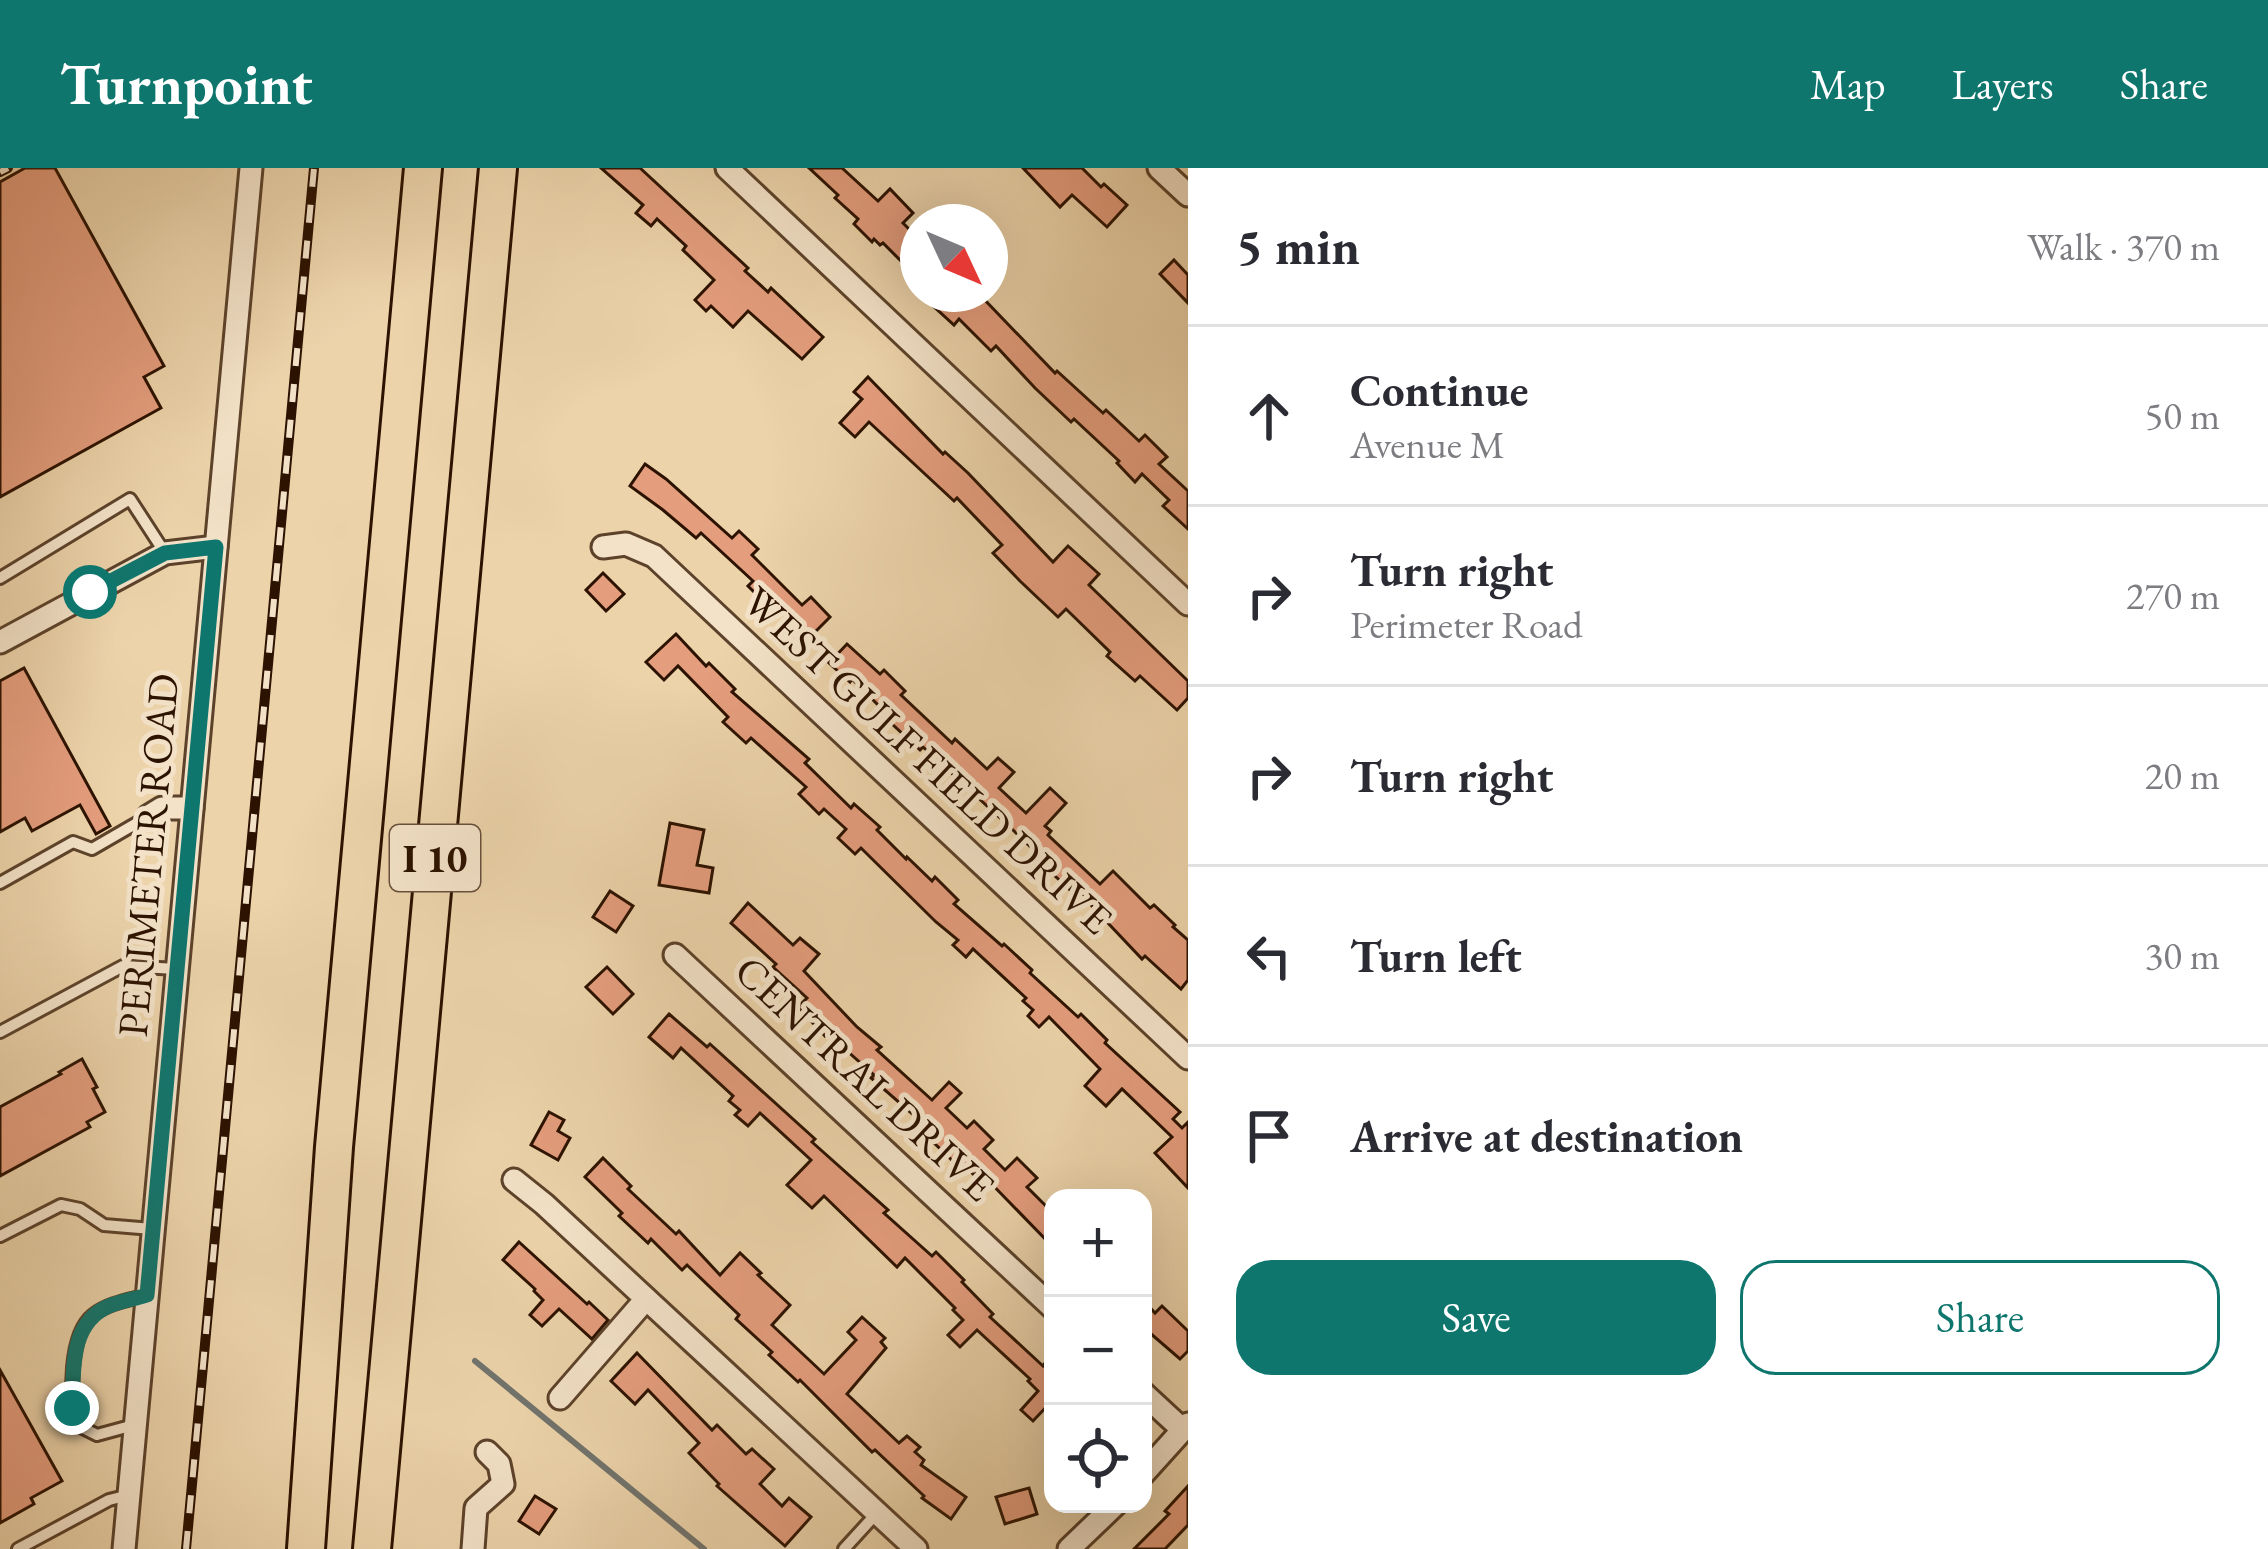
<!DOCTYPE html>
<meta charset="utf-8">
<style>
body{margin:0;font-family:"EB Garamond",serif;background:#f2f2f3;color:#2b2b33}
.controls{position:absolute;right:36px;bottom:36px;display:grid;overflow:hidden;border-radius:24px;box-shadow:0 12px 48px #0002}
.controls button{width:108px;height:108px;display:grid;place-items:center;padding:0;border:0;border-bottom:3px solid #e1e1e2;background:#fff;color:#2b2b33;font:60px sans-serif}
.compass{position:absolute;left:900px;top:36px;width:108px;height:108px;border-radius:50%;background:#fff;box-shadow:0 12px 48px #0002;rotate:134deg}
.stop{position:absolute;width:36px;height:36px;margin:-27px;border:9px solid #0f766e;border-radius:50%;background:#fff}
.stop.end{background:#0f766e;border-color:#fff;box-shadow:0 3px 12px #0008}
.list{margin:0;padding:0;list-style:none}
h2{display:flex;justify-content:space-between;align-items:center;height:156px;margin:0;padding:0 48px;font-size:51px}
h2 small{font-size:39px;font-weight:400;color:#7c7c81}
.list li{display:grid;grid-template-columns:78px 1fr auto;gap:36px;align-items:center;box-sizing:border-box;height:180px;padding:0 48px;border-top:3px solid #e1e1e2}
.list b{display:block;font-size:45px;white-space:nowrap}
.list p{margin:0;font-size:39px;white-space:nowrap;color:#7c7c81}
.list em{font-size:39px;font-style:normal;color:#7c7c81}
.actions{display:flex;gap:24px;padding:36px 48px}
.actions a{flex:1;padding:27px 0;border:3px solid #0f766e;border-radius:36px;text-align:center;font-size:42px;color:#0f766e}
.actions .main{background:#0f766e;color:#fff}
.icon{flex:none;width:66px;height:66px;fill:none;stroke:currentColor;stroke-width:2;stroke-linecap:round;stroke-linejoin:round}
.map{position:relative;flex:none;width:1188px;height:1381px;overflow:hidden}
header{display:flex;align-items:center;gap:72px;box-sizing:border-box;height:168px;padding:0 60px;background:#0f766e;color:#fff}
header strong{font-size:57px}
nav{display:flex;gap:66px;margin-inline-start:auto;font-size:42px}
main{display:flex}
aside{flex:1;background:#fff}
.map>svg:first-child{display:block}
</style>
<header>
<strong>Turnpoint</strong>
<nav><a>Map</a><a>Layers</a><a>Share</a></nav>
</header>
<main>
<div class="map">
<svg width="1188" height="1381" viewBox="0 0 1188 1381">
<rect width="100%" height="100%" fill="#ecd3aa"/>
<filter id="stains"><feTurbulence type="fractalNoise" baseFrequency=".00167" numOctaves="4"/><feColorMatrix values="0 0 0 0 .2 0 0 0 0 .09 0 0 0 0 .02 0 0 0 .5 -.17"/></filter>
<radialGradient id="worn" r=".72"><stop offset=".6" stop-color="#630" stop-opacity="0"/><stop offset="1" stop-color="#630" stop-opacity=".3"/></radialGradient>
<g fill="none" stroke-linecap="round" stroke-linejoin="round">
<path stroke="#71736d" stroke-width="6" d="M475,1193L704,1381"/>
</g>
<g fill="#e49d7d" stroke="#2c1200" stroke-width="3">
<path d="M25,0H55L164,198L144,209L161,240L0,329V14Z"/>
<path d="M601,0H640L748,100L745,103L768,124L771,120L823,169L802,191L748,143L733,159L711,138L706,143L695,132L714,112L683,82L686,78L657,51L651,58L636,45L643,37Z"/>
<path d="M809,0H842L878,33L890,21L913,45L903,55L918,70V110L883,75L880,77L874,71L872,74L854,56L858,51L835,30L838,27Z"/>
<path d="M1023,0H1082L1101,19L1104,16L1127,37L1107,59L1072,27L1060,39Z"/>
<path d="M1174,92L1188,107V135L1160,106Z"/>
<path d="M939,126H979L1055,205L1057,203L1103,245L1106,242L1139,273L1145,267L1167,289L1159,296L1188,323V361L1163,338L1169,332L1142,306L1135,314L1117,295L1119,293L1074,251L1071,254L1035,220L996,178L991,183L959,151L954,157L931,136Z"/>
<path d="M868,209L943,286L945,284L968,305L1053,394L1068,378L1099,406L1089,417L1188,513V530L1177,542L1140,508L1135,513L1107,488L1110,484L1066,441L1058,449L1020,413L993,385L1002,377L957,330L954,333L869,254L855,269L840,255L862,231L854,224Z"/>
<path d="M645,296L666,311L732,370L739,363L758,381L752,387L802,437L811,429L830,449L808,471L775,437L771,441L748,418L753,413L701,365L696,370L663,342L630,318Z"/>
<path d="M603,405L624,426L606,443L586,422Z"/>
<path d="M676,466L706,498L709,495L735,521L732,524L809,591L805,595L851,640L854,636L880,659L877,662L906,691L907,689L932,713L935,709L958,732L954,736L1002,778L1004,776L1032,802L1030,805L1078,849L1081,846L1107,872L1105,875L1180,944L1173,951L1182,960L1188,954V1020L1155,985L1172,969L1122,921L1106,938L1085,918L1100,901L1049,849L1039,859L1028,848L1033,842L1023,833L1026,830L973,781L966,789L953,777L958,772L936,754L861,680L855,686L838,670L846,661L824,641L819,646L799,626L806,619L751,570L746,575L723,554L728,549L678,498L664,512L646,494Z"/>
<path d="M847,476L880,506L884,502L905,523L901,527L952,575L955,571L987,601L998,590L1014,604L999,620L1026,645L1050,620L1066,635L1045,658L1051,663L1048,667L1100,716L1113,703L1150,740L1154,737L1175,757L1173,759L1188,772V812L1181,821L1145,788L1142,791L1072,717L1069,721L1040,694L1043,691L1012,661L923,579L920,582L891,555L893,552L852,511L850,514L829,495Z"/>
<path d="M24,500L110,658L96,666L80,637L32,663L25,650L0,664V513Z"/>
<path d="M670,655L704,662L697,697L713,700L709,725L659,717Z"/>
<path d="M610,723L633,738L616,764L593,749Z"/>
<path d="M748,735L793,777L800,770L819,786L804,803L857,859L881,879L877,882L932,932L949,914L961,925L946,940L967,960L974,953L993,972L984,981L1005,1002L1017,990L1037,1010L1027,1019L1053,1045V1079L979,1003L974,1007L962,995L958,998L934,975L911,954L916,949L871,910L874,907L828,866L825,868L798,839L807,830L773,799L776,796L731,755Z"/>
<path d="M607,799L633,826L613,846L586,819Z"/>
<path d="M669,846L707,879L710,876L815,971L812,974L888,1042L884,1045L932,1088L936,1084L964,1112L962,1114L993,1146L990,1149L1043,1198L1045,1195L1053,1202V1236L1051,1234L1033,1253L1021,1242L1038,1223L1028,1213L1030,1211L977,1162L960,1179L948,1167L963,1152L953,1142L955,1140L905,1090L897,1099L824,1028L812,1040L787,1017L811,992L760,945L748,958L735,947L740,942L729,933L733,928L681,880L673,890L649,869Z"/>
<path d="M82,891L97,919L93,921L105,944L87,954L90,959L0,1008V939L61,906L59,904Z"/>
<path d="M549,944L564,952L558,963L570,970L558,992L531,977Z"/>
<path d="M603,990L631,1018L628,1021L676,1066L679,1063L720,1107L740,1085L761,1105L758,1107L790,1137L772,1157L824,1206L856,1172L848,1164L862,1149L885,1170L881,1174L886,1180L847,1226L899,1275L907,1268L920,1279L915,1284L924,1292L921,1297L966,1329L951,1351L922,1330L924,1328L875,1282L872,1284L800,1212L798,1214L769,1187L772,1184L736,1151L739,1147L687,1097L682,1102L651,1071L648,1075L619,1048L622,1045L585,1009Z"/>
<path d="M519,1074L587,1136L589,1134L608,1152L592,1171L559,1141L542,1158L530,1147L543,1132L534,1123L535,1121L503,1092Z"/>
<path d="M1143,1132L1155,1145L1162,1138L1188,1163V1183L1180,1191L1143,1159Z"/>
<path d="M637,1185L712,1262L717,1257L746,1286L752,1281L774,1301L760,1316L782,1338L789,1330L811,1349L785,1378L717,1318L719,1316L689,1285L699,1275L648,1222L635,1236L611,1213Z"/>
<path d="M0,1202L62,1313L31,1330L34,1336L0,1355Z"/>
<path d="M1188,1318V1357L1165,1381H1134L1169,1346L1165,1343Z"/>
<path d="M1029,1320L1037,1346L1005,1356L996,1329Z"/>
<path d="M535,1328L556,1341L539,1366L519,1353Z"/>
</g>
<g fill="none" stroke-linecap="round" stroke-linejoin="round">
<g stroke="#5c422a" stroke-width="16">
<g id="service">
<path d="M0,410L130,331L165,385"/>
<path d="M0,715L73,674L92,681L149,648"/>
<path d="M0,864L123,798L177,801"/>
<path d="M0,1068L61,1037L80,1041L104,1057L152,1061"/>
<path d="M134,1257L97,1267L77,1257C69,1230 69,1166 93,1147C108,1135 129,1132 147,1127"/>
<path d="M18,1381L109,1332L129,1327"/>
<path d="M844,1381L876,1346"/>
</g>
</g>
<g stroke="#5c422a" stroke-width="27">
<g id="minor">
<path d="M727,0L1188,436"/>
<path d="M1159,0L1188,27"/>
<path d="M603,379L626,376L654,388L1188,890"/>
<path d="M0,474L165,385L216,379"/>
<path d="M149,648L162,640H192"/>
<path d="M675,787L1053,1140"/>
<path d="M514,1012L544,1036L916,1381"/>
<path d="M1143,1225L1183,1262"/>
<path d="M560,1230L646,1131"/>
<path d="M1143,1306L1188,1256"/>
<path d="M124,1381L251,0"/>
<path d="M473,1381L476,1340L503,1316L499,1296L487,1284"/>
<path d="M1069,1381L1116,1336"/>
</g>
</g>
<g stroke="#2c1200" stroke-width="42">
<g id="motorway">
<path d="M306,1381L334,979L423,0"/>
<path d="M372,1381L498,0"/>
</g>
</g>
<use href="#service" stroke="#f3e2c8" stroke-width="10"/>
<use href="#minor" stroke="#f3e2c8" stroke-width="21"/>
<use href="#motorway" stroke="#ecd3aa" stroke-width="36"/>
<g stroke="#2c1200" stroke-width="10">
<g id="rail">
<path d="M0,4L8,0"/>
<path d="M186,1381L314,0"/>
</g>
</g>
<use href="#rail" stroke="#f3e2c8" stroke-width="6" stroke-dasharray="18" stroke-linecap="butt"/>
</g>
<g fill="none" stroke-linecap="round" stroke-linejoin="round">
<path stroke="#0f766e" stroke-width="15" d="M72,1240C74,1203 69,1155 109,1138C121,1133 135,1131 147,1127L216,379L165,385L90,424"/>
</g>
<g text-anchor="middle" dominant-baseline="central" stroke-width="10" stroke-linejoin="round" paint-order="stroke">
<rect fill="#f3e2c8" stroke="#68503c" stroke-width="3" x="390" y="657" width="90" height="66" rx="9"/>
<g font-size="39" font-weight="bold" fill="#2c1200">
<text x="435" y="690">I 10</text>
</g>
<g font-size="42" fill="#2c1200" stroke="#f3e2c8">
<text transform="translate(928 592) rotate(43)">WEST GULF FIELD DRIVE</text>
<text transform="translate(148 687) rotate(-85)">PERIMETER ROAD</text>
<text transform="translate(865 910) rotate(43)">CENTRAL DRIVE</text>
</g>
</g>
<rect width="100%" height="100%" filter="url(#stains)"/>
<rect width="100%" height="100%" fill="url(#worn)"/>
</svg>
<div class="controls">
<button>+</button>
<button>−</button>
<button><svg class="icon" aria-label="locate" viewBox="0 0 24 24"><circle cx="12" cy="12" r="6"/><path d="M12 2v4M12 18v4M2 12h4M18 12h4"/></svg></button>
</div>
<svg class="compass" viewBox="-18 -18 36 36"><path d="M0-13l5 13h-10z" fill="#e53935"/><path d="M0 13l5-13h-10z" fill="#7c7c81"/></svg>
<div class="stop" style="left:90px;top:424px"></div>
<div class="stop end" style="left:72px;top:1240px"></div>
</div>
<aside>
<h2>5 min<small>Walk · 370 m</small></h2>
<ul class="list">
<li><svg class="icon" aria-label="ahead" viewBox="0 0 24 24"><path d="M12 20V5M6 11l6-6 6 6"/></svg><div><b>Continue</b><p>Avenue M</p></div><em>50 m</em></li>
<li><svg class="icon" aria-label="right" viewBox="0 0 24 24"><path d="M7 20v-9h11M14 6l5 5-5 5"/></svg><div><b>Turn right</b><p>Perimeter Road</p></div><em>270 m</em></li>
<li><svg class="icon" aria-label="right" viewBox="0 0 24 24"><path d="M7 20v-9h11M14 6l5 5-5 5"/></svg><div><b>Turn right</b></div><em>20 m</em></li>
<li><svg class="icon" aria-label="left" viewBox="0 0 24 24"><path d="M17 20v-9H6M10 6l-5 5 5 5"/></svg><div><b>Turn left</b></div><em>30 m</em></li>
<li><svg class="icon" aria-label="arrive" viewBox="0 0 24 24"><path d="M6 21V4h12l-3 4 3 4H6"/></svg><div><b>Arrive at destination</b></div></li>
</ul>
<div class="actions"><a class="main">Save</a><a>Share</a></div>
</aside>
</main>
